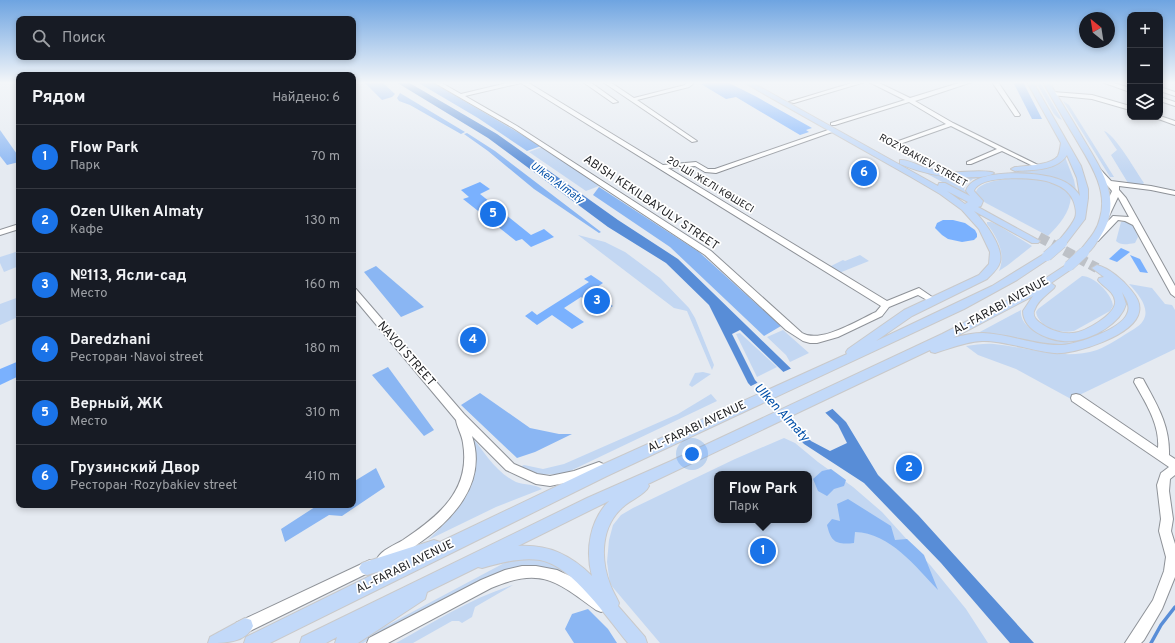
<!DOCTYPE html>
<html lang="ru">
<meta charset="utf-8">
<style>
body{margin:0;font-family:Overpass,sans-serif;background:#242831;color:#f1f3f6}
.controls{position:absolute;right:12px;top:12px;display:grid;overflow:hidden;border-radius:8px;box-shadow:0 2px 6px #0003}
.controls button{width:36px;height:36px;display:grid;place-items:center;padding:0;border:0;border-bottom:1px solid #363941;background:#171b24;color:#f1f3f6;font:20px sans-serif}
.compass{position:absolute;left:1079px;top:12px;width:36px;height:36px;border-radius:50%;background:#171b24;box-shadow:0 2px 6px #0003;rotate:330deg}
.you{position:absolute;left:692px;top:454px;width:14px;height:14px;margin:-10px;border:3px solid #fff;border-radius:50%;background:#1a73e8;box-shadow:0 0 0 6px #1a73e833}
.badge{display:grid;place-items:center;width:26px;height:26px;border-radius:50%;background:#1a73e8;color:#fff;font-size:13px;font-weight:700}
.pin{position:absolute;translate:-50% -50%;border:2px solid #fff;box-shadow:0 1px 4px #0006}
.popup{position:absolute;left:714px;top:471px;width:98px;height:52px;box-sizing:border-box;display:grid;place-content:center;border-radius:8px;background:#171b24;filter:drop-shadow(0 1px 3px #0005);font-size:13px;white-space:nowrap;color:#9ea1a6}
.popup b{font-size:15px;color:#f1f3f6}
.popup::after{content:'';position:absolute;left:50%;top:100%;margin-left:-8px;border:8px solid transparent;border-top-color:#171b24}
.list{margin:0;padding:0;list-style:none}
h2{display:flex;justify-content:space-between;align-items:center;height:52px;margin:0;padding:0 16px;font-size:17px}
h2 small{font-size:13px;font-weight:400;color:#9ea1a6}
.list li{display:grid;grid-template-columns:26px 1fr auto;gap:12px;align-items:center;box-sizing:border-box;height:64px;padding:0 16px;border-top:1px solid #363941}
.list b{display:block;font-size:15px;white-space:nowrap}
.list p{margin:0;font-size:13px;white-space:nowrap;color:#9ea1a6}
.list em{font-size:13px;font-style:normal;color:#9ea1a6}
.icon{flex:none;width:22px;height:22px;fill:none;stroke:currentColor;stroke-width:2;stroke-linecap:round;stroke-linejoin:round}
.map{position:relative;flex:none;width:1175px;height:643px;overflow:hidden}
.search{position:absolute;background:#171b24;box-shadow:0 2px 6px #0003;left:16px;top:16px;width:340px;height:44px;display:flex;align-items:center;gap:10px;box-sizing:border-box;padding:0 14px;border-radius:8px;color:#9ea1a6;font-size:15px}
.panel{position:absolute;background:#171b24;box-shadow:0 2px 6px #0003;left:16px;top:72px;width:340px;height:436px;border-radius:8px}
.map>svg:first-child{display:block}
</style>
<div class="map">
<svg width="1175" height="643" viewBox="0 0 1175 643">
<rect width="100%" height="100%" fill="#e5eaf1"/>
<g fill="#c3d7f2" fill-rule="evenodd">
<path d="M1036,82H1040L1062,120L1058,118L1054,114Z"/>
<path d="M1063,101L1069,105L1114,177H1110Z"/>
<path d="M1104,131C1114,133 1137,173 1144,183L1142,185L1128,183L1111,155L1117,150Z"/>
<path d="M542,147L599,186L586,191L529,152Z"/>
<path d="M1065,157L1074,180L1076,190L1045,176L1031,173H1009C1022,171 1058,169 1065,157Z"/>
<path d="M922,171L951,178H980L973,179L966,184L964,189L968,196Z"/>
<path d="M1028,178C1042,180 1063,182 1071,196C1070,213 1059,225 1048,236L986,203L980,199L976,192C979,179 1017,178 1028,178Z"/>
<path d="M987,222H991L996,224L1032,246L1008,265L999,271C1006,254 998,238 987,224Z"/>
<path d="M1121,222H1129L1133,226L1138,237L1135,243C1128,244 1121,246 1116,241Z"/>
<path d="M578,235L605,242L625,252L660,278L689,308L695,318L714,365L712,370L687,311L674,308Z"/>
<path d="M19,251V266L4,272L0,263V257Z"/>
<path d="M860,255L869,261L839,273L829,267L843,260L845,261Z"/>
<path d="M1082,276C1094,276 1112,294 1113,306L1110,311L1074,331C1060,334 1039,328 1036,312L1038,309Z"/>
<path d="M1129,284L1152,288L1165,304L1172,305L1175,310V349L1071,399L1016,369L978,355L966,346C975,345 985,343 994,344C1028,347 1062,361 1097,350C1110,345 1122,336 1134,329C1156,316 1142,298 1129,284Z"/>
<path d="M19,297V308L16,315L18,317L0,325V304Z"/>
<path d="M1021,310C1018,333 1061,343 1078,343L1061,345H1048L976,334Z"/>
<path d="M783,330L809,353L790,362L786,355L767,337Z"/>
<path d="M740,333L777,367L757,377L736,334Z"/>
<path d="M703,372L711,374L692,387L689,385L695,373Z"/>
<path d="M711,394L717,401L568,472C550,476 536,475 518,468L524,465L543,469L564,464L678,414Z"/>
<path d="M469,433C483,450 495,472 516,482C524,485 536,484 542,489L496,507L428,540C461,509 489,480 469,433Z"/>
<path d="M784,438L795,443L818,462L853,487L882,512L931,566L966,609L988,643H660L610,584L607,562L609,540L613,525L621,515L633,508L735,459ZM717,474H809V520H717Z"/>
<path d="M527,558L558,564L580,582L554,570L491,577L363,643H354L491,570L512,559Z"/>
<path d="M513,585L475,607L472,617L462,623L459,621H452L413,643H396C434,622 471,598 513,585Z"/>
</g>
<g fill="#8ab6f3">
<path d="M364,82H382L395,94L392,97L382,100Z"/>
<path d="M417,82H432L541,146L527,151L478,118Z"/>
<path d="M1013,82H1023L1042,119H1032Z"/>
<path d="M400,93L465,132L461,134L410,105L399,101L397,98Z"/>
<path d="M0,130L19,157V162L7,165L0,156Z"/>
<path d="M467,133L495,151L601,232L599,233L534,189L488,151L464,134Z"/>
<path d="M599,187L699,252L781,326L764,336L670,247L593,195Z"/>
<path d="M376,266L424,307L401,317L364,272Z"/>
<path d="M388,367L434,430L424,436L372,375Z"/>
<path d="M480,393L530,428L559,434H572L535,452L517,458L461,405Z"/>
<path d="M376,468L385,487L342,516L329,515L285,542L281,529L318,505H353V482Z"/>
<path d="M831,469L846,480L844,486L834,489L827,496L818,491L813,479L822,471Z"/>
<path d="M848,499L891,526L895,540L907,539L924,555L938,590C916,567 890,533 855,532L854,543C836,545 831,542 827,525L832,519L840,521L837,504Z"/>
<path d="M588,609L608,629L617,643H574L565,629L572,614Z"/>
</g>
<path fill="#588dd7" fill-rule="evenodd" d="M396,82H408L497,134L618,220L678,259L846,422L878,475L918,515L1034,643H1010L941,563L864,483L804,444L748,383L709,305L666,263L608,227L488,138ZM740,330L838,425L847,443L830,451L811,441L755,380L732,334Z"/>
<g fill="#e5eaf1">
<path d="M792,368L834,408L823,414L781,373Z"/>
<path d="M759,382L799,425L789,430L749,387Z"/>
</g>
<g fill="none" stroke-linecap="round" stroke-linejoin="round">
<path stroke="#588dd7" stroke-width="3.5" d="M1151,643L1161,625L1175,607"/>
</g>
<g fill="#7ab1fe">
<path d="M710,82H727L755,96L812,128L806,130L809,132L800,135L736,97L726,99L701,84Z"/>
<path d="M480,182L490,189L480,194L531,235L544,229L554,237L531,247L522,239L516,241L463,199L469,197L461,190Z"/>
<path d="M943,220H953L965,223L975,230L977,234V237L974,240L962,242L948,239L942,235L935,228L937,223Z"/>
<path d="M1121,248L1130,252L1117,262L1109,259Z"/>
<path d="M1130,255L1140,259L1148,273L1140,272Z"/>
<path d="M591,275L603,283L591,291L613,306L603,312L581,297L564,308L584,322L572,329L552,315L537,325L525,316L532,311L537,315L589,282L584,279Z"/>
<path d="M19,361V376L0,385V369Z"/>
<path d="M908,460L921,471L911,477L898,465Z"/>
</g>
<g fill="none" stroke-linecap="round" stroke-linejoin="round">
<path stroke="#bdc1c7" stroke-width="10" stroke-dasharray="10 4.5" stroke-linecap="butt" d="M1039,237L1097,268"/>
<g stroke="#8e9298" stroke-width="2">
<g id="minor">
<path d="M433,82H440L461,94L511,82H527L663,165L696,162L708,169H715L831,129H835V131L716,173L705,172L695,166L668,168L887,301L919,288L938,301L934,304L918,295L889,307L882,316L838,337L817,343H810L803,341L786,330L705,255L513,128ZM521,83L881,306L876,312C858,320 821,344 802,333L711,251L517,126L465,96Z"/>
<path d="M583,82H590L618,102L613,103Z"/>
<path d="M603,82H610L634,98L685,85L686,82H692L693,84L689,87L637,100L697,141L692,142Z"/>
<path d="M855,82H865L794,103L789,102Z"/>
<path d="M869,82H877L910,98L962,82H972L915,101L953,123L1040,166L1037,168L1035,167L1002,151L971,164H967V162L997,149L951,126L897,145H893V143L946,124L909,102L835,125H831V123L905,100Z"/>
<path d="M992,82H998L1020,115L1019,116H1015Z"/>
<path d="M1102,82H1111L1130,88V92Z"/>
<path d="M1160,87L1175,92V96L1160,91Z"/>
<path d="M1053,92L1092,95L1130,106V110L1092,99L1051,95V93Z"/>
<path d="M1160,97L1175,102V106L1160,101Z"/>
<path d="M1160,116L1175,121V125L1153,117Z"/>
<path d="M1097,167L1099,168L1111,181L1151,186L1175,191V195L1151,190L1119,186V190L1126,198L1175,286V297L1171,294L1133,225L1125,221L1118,220L1098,241H1095L1091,239L1113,216L1129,217L1118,197L1109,216H1103L1102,214L1112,191L1094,169Z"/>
<path d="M19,224V229L0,235V230Z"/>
<path d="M353,288L356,289L464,414L514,464L537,474L550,476L574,471L599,462L603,464L605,467L603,470L574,481L550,486L536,484L506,470L472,436C488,484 451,522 415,546C405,553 394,561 383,565L379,563L377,559C381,550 395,545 403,540C439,516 471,490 463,443C462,435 457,427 456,420L353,297Z"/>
<path d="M1139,378L1143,379C1157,405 1170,425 1169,455L1175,459V475L1170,479L1169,491L1173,519L1171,531L1175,544V577L1162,609L1144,640L1141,643H1125L1153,600L1164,571L1166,557L1159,531L1161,519L1157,485L1161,473L1169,467L1072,401L1071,398L1072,395L1076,394L1080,395L1158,448C1160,424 1145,402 1134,382L1135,379Z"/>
<path d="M370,560L374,562L376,566L374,570L246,633L241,635L236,633L234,628L236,623Z"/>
<path d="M522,566H536L557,570L572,577L606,600L608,605L606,610L601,612L596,610C555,580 541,567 491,588L388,643H367L369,638L481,580L505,570Z"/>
</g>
</g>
<g stroke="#c9c9ca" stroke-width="2">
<g id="major">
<path d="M743,82H751L938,186L939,183H945L970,196L966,191C972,167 1040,172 1058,179C1067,182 1075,188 1080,196L1077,178L1067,155C1057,171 1032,170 1015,171L1011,169L1015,167C1026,166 1051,165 1058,156C1060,152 1060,147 1061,143L1027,82H1033L1081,166L1088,189V198L1085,219L1065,245H1059L1057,243C1063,235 1071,227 1075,218C1077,213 1075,205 1073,200C1069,191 1061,186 1052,183C1039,177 979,174 974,191L983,201L981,206L978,207L1040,241L1038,243H1032L974,211C984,221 1004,247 1000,262C998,269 992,274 987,279L912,316L876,341L992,286L1044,254H1050L1052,256L1050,258L1017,280L964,309L607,476L270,643H244L246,637L380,571L367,575L362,573L359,568L362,563L434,540L440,542L597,467L847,354L846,352L848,349L904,310L979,275L989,264L990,252L979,229L962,210L940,194L911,177ZM947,191L968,202L965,204Z"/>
<path d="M1043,82H1049C1060,100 1071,118 1081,135C1100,168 1125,200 1100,237C1096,243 1091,253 1084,255L1079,252C1087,241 1097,232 1100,218C1109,189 1088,160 1074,136C1063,118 1053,100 1043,82Z"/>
<path d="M900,160C908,159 919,166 927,168C934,170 941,171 948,172C957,173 989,169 994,173C990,176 985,176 980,177C951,179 926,175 900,164Z"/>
<path d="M1069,263L1073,264L1074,266L1073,268L1051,283L1055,286L1054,288C1048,294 1038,300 1035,309C1032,314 1035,319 1039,322C1049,330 1061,334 1073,333C1085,332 1117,314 1115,301C1114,291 1103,287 1098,280L1099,278L1104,277L1092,268L1097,265C1109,268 1123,280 1131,290C1136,296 1141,303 1139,312C1135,335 1075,355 1054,353C1031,351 1003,340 982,341C965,342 951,348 935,353L931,352L930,350L648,484L649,486C645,495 630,500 623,507C601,526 600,558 610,584C612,590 616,596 619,603L618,606L645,637L647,643H628C607,618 573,566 540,560C521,557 500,563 482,568L478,567L427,592L425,599L358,643H335L337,637L326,643H300L302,637L587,498L671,461L942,334L1026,291ZM1122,292C1126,299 1131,306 1127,314C1121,329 1078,344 1062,345C1036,346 1010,334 983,333C973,333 963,335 953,338L1033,296L1023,311C1023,333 1056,343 1073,341C1093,339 1121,323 1126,304ZM609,501C590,520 585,550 592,576C571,555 548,544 518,546Z"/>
<path d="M245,618L251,620L253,626C246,643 224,643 208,643L210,637Z"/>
</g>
</g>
<use href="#minor" fill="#fff" fill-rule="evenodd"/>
<use href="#major" fill="#c2d9f9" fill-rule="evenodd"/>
<g stroke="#c9c9ca" stroke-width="11" stroke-linecap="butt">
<g id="major-bridge">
<path d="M1047,256L1062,243"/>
<path d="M1069,266L1084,252"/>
</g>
</g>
<use href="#major-bridge" stroke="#c2d9f9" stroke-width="10"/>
</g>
<linearGradient id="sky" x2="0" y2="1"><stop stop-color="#6ea4e1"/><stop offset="0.48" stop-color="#f3f6f9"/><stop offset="1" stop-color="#f3f6f9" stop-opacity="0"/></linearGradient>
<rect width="1175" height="172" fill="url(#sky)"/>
<g text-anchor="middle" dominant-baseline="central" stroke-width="3.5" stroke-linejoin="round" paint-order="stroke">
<g font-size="10" fill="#1d1e21" stroke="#fff">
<text transform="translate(923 161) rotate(29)">ROZYBAKIEV STREET</text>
<text transform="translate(710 185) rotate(31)">20-ШІ ЖЕЛІ КӨШЕСІ</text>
</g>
<g font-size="11" font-style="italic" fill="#0451a9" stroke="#fff">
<text transform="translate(557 183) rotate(36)">Ulken Almaty</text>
</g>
<g font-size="12" fill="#1d1e21" stroke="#fff">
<text transform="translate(651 203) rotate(34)">ABISH KEKILBAYULY STREET</text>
<text transform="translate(1001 306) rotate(-29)">AL-FARABI AVENUE</text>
<text transform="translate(406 354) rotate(49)">NAVOI STREET</text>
<text transform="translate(697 427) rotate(-25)">AL-FARABI AVENUE</text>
<text transform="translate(405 567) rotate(-26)">AL-FARABI AVENUE</text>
</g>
<g font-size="13" font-style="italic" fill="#0451a9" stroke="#fff">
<text transform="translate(781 413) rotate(47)">Ulken Almaty</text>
</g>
</g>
</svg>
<div class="controls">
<button>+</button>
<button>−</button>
<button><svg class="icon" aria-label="layers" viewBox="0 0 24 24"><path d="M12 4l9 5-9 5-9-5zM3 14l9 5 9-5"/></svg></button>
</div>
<svg class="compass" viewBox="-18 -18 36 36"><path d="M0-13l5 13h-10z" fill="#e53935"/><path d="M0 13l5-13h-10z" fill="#9ea1a6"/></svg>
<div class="you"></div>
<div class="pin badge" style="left:763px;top:551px">1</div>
<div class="popup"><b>Flow Park</b>Парк</div>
<div class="pin badge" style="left:909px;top:468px">2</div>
<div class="pin badge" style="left:597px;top:301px">3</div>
<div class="pin badge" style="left:473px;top:340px">4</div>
<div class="pin badge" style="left:493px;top:214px">5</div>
<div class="pin badge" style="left:864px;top:173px">6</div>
<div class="search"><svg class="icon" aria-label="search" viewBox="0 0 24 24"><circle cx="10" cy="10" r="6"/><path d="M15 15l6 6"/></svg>Поиск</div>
<section class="panel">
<h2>Рядом<small>Найдено: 6</small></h2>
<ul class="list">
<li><span class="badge">1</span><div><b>Flow Park</b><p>Парк</p></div><em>70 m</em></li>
<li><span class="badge">2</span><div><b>Ozen Ulken Almaty</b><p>Кафе</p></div><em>130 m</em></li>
<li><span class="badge">3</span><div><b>№113, Ясли-сад</b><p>Место</p></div><em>160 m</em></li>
<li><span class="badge">4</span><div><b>Daredzhani</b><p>Ресторан · Navoi street</p></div><em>180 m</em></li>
<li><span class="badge">5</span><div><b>Верный, ЖК</b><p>Место</p></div><em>310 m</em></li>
<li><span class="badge">6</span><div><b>Грузинский Двор</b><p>Ресторан · Rozybakiev street</p></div><em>410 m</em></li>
</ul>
</section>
</div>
